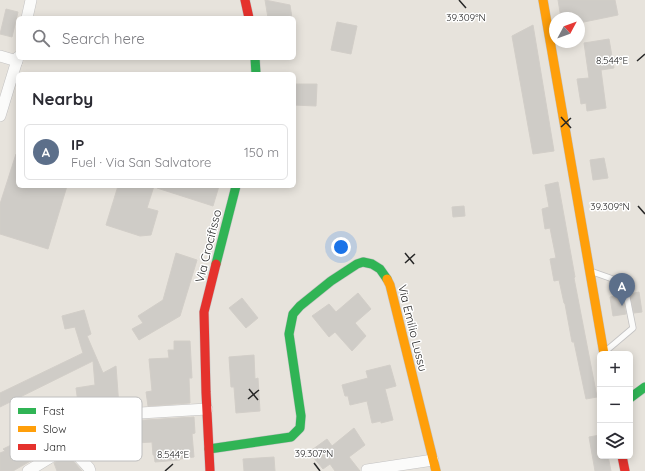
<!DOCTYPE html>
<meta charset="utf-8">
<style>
body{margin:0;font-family:Quicksand,sans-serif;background:#f7f7f7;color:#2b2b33}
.controls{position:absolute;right:12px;bottom:12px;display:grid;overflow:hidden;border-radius:6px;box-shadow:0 2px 10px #0003}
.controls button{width:36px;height:36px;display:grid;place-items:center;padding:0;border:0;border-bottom:1px solid #e1e1e2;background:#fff;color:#2b2b33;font:20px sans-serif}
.compass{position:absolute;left:549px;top:12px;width:36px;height:36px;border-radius:50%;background:#fff;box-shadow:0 2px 10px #0003;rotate:49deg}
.you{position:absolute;left:341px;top:247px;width:14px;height:14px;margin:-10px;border:3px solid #fff;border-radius:50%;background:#1a73e8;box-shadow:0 0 0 6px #1a73e833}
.badge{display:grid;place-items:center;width:26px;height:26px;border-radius:50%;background:#ea580c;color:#fff;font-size:13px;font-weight:700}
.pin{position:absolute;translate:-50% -33px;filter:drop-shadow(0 1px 2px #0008)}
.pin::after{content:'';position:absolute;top:21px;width:14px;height:12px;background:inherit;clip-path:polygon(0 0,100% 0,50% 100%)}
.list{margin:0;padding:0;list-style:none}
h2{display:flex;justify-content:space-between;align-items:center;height:52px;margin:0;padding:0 16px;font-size:17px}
h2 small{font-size:13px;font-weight:400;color:#7c7c81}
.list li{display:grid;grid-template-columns:26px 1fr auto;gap:12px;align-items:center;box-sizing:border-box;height:56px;margin:0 8px 8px;padding:0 8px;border:1px solid #e1e1e2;border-radius:6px}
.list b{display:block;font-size:15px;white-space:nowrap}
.list p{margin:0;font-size:13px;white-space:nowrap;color:#7c7c81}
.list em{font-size:13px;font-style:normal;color:#7c7c81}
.icon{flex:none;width:22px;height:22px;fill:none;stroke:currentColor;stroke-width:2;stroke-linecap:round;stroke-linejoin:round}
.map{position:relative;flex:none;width:645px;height:471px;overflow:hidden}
.search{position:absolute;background:#fff;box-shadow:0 2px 10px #0003;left:16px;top:16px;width:280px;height:44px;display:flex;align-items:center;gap:10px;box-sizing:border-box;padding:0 14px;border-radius:6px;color:#7c7c81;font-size:15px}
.panel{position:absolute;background:#fff;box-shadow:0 2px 10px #0003;left:16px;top:72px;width:280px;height:116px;border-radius:6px}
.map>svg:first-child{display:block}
</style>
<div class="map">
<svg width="645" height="471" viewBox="0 0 645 471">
<rect width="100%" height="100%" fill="#e7e3dc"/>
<g fill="#cfccc7" stroke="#d2cec8">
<path d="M265,0L290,5L292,18H268Z"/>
<path d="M558,0H615L618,15L579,23V18H561Z"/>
<path d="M6,9L18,12L12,37L0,34Z"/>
<path d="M337,22L357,26L351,54L331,50Z"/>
<path d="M533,25L554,151L533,154L512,36Z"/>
<path d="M609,39L614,68L601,70L606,108L587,111L586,103L581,104L577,79L589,78L584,43Z"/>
<path d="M294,84H317L316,106L294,105Z"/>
<path d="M16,154H18V186H67L48,249L0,234V204Z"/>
<path d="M604,158L608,178L593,180L590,160Z"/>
<path d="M558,182L575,277L574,278L597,397L586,399L574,342H572L565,304L564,303L559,280L554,281L550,259L556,258L550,228L545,229L542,209L549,207L545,185Z"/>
<path d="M118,186H154L147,208L158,211L151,235L140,236L106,225Z"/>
<path d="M158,186H219L213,206L157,188Z"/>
<path d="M464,206L465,216L453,217L452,207Z"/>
<path d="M176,253L197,260L180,316L139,340L132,329L143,323L138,316L163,300Z"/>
<path d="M639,292L642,312L634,313L630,294Z"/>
<path d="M358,293L371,309L355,323L366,336L352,351L335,332L329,337L312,316L329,304L336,312Z"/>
<path d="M622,295L626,314L613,316L610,297Z"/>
<path d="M242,298L258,318L246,328L229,308Z"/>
<path d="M84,310L91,334L87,336L103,373L116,366L119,407L79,410L76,388L95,385L93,361L0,407V393L83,353L75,327L65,329L62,316Z"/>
<path d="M174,341H190L192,378H189L190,403L148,406L146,392L152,391L149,359L169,358L168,350H174Z"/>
<path d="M254,355L255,379L258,378L260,411L236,413L234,387H231L229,357Z"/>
<path d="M390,365L396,386L385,389L393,420L381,423V421L372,423L367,401L350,405L348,396H345L342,385L368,378L366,371Z"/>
<path d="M194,417L195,433L192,434L194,457L180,459V460L155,462L154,455H153L152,442L103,445V438L81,439L80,424Z"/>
<path d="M53,420L63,439V440L57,441L60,444L13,471H0V453L5,451L3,449L38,432L36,429Z"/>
<path d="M354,428L365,445L349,457L360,471H335L330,464L323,469L309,452L327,439L332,446Z"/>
<path d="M600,435V456H608L611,471H595L589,437Z"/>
<path d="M68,455L82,471H57L54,463Z"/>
<path d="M274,457L275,471H244L243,459Z"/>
</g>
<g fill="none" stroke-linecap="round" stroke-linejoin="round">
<g stroke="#c3c2c2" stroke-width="7">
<path id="lane" d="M593,272L624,283L633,328L607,350"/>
</g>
<g stroke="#c3c2c2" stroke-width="12">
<g id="street">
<path d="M27,18L31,0"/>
<path d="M0,56L17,61"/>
<path d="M0,116L18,57"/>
<path d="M69,446L74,417L207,409"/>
<path d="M69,446L89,468L90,471"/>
<path d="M28,471L69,446"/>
<path d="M367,471V470L433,460"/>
</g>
</g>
<g stroke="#c3c2c2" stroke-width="10">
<g id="fast">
<path d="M255,58L256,74"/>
<path d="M216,264L236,186"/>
<path d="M630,398L645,387"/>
<path d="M209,449L291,437L300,428L301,416L289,334L293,314L300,306L331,281L357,264L363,262L372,264L380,269L387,279"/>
</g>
</g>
<g stroke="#c3c2c2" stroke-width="10">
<g id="slow">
<path d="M543,0L604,354"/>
<path d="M387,279L390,285L436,471"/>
</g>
</g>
<g stroke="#c3c2c2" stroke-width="10">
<g id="jam">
<path d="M245,0L249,18"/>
<path d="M622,456L625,471"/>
<path d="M210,471L206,392L204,312L216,264"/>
</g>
</g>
<use href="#lane" stroke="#fbfbfa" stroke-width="5.5"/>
<use href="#street" stroke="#fbfbfa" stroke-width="11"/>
<use href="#fast" stroke="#30b455" stroke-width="9"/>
<use href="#slow" stroke="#ff9f0a" stroke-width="9"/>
<use href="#jam" stroke="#e5322d" stroke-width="9"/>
</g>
<path fill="none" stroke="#272727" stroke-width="1.5" d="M459,0L466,8M637,61L645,54M561,117L571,128M561,127L571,118M638,206L645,214M405,253L414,264M405,263L415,254M249,389L258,400M248,399L259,390M314,463L320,471M165,471L173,464"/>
<g text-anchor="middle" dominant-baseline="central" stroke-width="3" stroke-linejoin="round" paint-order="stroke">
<g font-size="12" fill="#272727" stroke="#fff">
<text transform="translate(208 246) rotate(-76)">Via Crocifisso</text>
<text transform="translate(413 328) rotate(76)">Via Emilio Lussu</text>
</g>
</g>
<rect x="10" y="397" width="132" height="64" rx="6" fill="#fff" stroke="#bebebe" stroke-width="1"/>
<rect x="18" y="408" width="18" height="6" fill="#30b455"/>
<rect x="18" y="426" width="18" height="6" fill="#ff9f0a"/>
<rect x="18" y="444" width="18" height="6" fill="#e5322d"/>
<g font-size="11" fill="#272727">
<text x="43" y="415">Fast</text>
<text x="43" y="433">Slow</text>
<text x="43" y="451">Jam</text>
</g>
<g font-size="10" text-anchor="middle" fill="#272727" stroke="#fff" stroke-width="3" stroke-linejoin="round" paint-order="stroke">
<text x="466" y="21">39.309°N</text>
<text x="612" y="64">8.544°E</text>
<text x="610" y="210">39.309°N</text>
<text x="314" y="457">39.307°N</text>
<text x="173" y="458">8.544°E</text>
</g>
</svg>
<div class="controls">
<button>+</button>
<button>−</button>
<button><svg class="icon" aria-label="layers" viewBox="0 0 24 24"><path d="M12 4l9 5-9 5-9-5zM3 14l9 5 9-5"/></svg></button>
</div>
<svg class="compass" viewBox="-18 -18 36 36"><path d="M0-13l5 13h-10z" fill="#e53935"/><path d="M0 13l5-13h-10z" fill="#7c7c81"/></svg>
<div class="you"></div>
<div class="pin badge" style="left:622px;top:306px;background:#5c6f8a">A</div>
<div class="search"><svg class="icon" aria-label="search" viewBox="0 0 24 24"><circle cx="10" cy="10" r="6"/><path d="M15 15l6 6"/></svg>Search here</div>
<section class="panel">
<h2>Nearby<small></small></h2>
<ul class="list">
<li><span class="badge" style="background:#5c6f8a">A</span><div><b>IP</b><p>Fuel · Via San Salvatore</p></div><em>150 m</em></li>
</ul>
</section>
</div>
